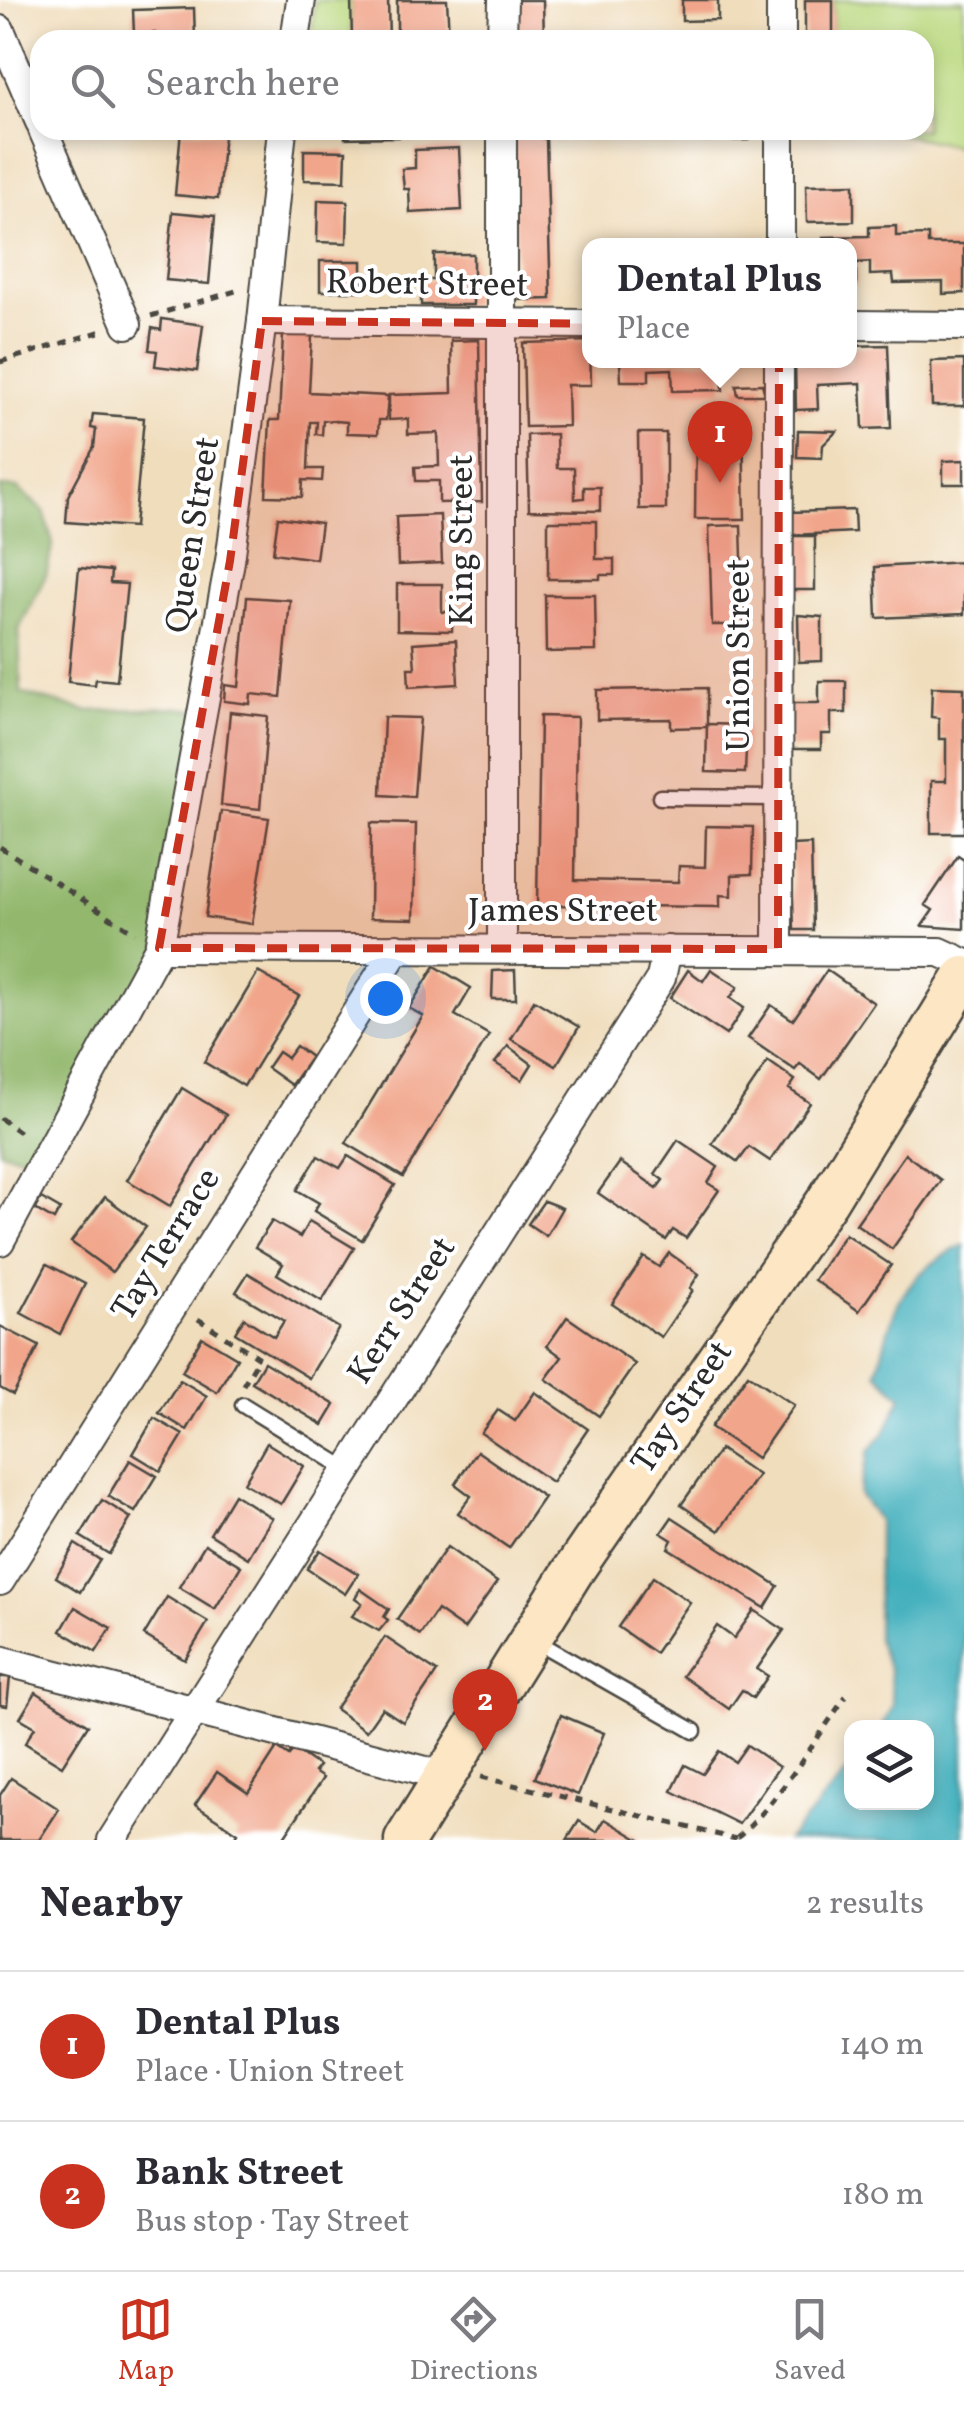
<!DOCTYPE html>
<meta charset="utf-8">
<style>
body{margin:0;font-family:Vollkorn,serif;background:#f7f7f7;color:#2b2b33}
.controls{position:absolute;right:30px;bottom:30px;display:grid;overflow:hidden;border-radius:20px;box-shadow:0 5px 15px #0003}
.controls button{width:90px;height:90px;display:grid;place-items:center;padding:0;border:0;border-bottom:2px solid #e1e1e2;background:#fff;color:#2b2b33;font:50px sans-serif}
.you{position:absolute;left:385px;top:998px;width:35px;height:35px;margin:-25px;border:8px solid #fff;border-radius:50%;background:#1a73e8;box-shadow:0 0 0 15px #1a73e833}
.badge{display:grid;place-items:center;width:65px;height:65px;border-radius:50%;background:#c8321e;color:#fff;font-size:32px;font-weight:700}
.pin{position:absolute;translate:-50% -82px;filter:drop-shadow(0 2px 5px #0008)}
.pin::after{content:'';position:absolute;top:52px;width:35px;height:30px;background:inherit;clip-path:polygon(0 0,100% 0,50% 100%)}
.popup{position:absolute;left:582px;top:238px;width:275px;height:130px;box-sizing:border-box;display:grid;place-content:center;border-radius:20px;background:#fff;filter:drop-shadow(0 2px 8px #0005);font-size:32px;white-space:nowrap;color:#7c7c81}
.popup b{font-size:38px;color:#2b2b33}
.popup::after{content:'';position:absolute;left:50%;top:100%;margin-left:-20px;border:20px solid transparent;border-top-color:#fff}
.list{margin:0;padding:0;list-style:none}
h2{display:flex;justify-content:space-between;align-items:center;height:130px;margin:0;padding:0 40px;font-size:42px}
h2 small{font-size:32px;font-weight:400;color:#7c7c81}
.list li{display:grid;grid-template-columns:65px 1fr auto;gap:30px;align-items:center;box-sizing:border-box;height:150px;padding:0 40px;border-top:2px solid #e1e1e2}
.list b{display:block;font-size:38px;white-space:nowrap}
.list p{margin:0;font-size:32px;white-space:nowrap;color:#7c7c81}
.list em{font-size:32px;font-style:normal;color:#7c7c81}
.icon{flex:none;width:55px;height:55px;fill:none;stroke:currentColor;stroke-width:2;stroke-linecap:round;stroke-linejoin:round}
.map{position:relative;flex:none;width:964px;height:1840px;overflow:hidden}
.search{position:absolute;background:#fff;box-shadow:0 5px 15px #0003;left:30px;right:30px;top:30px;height:110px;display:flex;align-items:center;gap:25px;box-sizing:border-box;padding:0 35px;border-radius:30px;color:#7c7c81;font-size:38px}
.sheet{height:430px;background:#fff}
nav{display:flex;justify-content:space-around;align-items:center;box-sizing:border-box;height:140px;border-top:2px solid #e1e1e2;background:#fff;font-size:28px;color:#7c7c81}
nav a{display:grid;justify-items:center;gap:5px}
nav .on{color:#c8321e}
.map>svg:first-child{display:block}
</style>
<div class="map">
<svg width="964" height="1840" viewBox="0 0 964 1840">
<rect width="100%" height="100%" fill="#fff"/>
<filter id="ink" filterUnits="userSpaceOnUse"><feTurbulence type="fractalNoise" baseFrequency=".01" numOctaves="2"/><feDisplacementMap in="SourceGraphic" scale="20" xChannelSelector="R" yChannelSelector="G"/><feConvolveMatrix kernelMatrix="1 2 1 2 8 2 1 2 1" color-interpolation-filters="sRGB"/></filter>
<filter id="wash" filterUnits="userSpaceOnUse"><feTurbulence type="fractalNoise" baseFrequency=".0048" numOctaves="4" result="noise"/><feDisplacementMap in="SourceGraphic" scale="40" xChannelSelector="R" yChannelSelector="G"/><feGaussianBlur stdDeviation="2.25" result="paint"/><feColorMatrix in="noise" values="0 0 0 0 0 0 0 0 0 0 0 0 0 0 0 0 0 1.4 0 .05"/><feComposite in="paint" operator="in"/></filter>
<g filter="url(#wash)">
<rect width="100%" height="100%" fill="#f0ddbc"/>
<g fill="#bad87e" stroke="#728254" stroke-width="2.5">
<path d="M315,0H351L352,40H311Z"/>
<path d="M833,0H964V148L883,130H924V40H833Z"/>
</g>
<path fill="#93b86d" stroke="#5f724c" stroke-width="2.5" d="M0,487L17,488L44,511L53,544L46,575L19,629L21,693L86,711L176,708L203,711L159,948L42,1162L0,1151Z"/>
<path fill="#40afbc" stroke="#366d74" stroke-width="2.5" d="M964,1245V1840H787L851,1768L852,1802H926V1728L882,1727L893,1706L889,1670L877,1639L878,1521L859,1494L869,1451L885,1432L902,1397L877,1373C893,1309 899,1276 964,1245Z"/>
<g id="blocks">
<g fill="#f1a68b">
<path d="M351,0H388L389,40H352Z"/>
<path d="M397,0H447L449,35L397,34Z"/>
<path d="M515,0H543L544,40H517Z"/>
<path d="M682,0H718V20L682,21Z"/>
<rect x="805" y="0" width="28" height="40"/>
<path d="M194,8L195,40H155V33L134,34L133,10Z"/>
<path d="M181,130L224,132L218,199L175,195Z"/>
<path d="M345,130H399V137L345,138Z"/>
<path d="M512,130H540L541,138L546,139L551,299L517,300Z"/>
<path d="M702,130H747L748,140L703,141Z"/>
<path d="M459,148L462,210L410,213L409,189H404L402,169L415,168V150Z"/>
<path d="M304,150L346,151L345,181L304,180Z"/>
<path d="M854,184V221L807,222L806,185Z"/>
<path d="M318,200L348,201L347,243L317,242Z"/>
<path d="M173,212L215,216L209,284L166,280Z"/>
<path d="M896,226V236L928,235V244H964V293L943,294V282L894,283L893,274L870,275V262L856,263V285H850V245H823V237L869,236V227Z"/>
<path d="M434,254H473V305H421V280H434Z"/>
<rect x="320" y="261" width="42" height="30"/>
<path d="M162,319L203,325L197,371L155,366L157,351L149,350L152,328L161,330Z"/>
<path d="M283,334L312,336L309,392L388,396L386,420H379L378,434L347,433V422L323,420L322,435L316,434L317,422H310L308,469H323L322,481L303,480L302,497L266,496L270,420H279Z"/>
<path d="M479,340L482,502L439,503V481H416L415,467L439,466L438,433L408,434V419L389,420V395L452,393L451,341Z"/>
<path d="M590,341L591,385H567L568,426L525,427L523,343Z"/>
<path d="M888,345L891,428L863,429L861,383L817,385L818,409L796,410L795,361H850V346Z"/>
<path d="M964,360V406H932L931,361Z"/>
<path d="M620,361H722L723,390L673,391L672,369L649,370V381H621Z"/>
<path d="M762,384L765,395H738L736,385Z"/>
<path d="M93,414L144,418L134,527L66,522L68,496L94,447L96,429L91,428Z"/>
<path d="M696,424L743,426L745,519H695Z"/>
<path d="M798,430L837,431L823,445L822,458L797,457Z"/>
<path d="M638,433H666V509H639Z"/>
<path d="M556,434L557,468H574L575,499L584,498V487H600V511L529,510L527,435Z"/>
<path d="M964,460V484H943V461Z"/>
<path d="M854,510L855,532L792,535L791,512Z"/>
<path d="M440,515L442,563L398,565L396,517Z"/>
<path d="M278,517L321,523L316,559L273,553Z"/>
<path d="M548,521H596V559H614V575H600V579H548Z"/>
<path d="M741,525L744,625H712L709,526Z"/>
<path d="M791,536H815V590H792Z"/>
<path d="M964,562V614L877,618L875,567Z"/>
<path d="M79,568L111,571L110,583L127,584L117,681L96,679L95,685L68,682Z"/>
<path d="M397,584H442V612H453L452,631L397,630Z"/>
<path d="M545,595H595L596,651L546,652Z"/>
<path d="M247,597L290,600L281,697L251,694L250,704L224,701L225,685L239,687Z"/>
<path d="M798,615L822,617V661L799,662Z"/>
<path d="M456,640L458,684L409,687L408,668H415L413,643Z"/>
<path d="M819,681H846V713H831V734H821V749H789V703H819Z"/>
<path d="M932,687L964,688V833H931V781H946V739H939V718L931,717Z"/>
<path d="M707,688V727L671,728V719L597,720V690Z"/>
<path d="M230,712L268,716L260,809L221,805Z"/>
<path d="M540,716L577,717L575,880L678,882L679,866L705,867L706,826L753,827L752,874L732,875V896L720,895V907L537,905Z"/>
<path d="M384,717L420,718L414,797L381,795Z"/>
<path d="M707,724L747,725L745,773L706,772Z"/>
<path d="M221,811L269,818L252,924L205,917Z"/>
<path d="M371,823L416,824L414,919L370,918Z"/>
<path d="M811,844L813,930H794L791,845Z"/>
<path d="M958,856L964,860V929L922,926L933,910L925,905Z"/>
<path d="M435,966L471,988L455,1015L489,1035L403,1177L346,1143L423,1016L409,1008Z"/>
<path d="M711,969L738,987L730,998L744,1008L726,1035L670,998L688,970L703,981Z"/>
<path d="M515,970L516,999H492L493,971Z"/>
<path d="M827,970L874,1003L821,1079L800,1064L795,1070L748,1038L771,1005L793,1020Z"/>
<path d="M258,972L299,996L244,1086L204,1062Z"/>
<path d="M534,1000L579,1027L556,1066L511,1039Z"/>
<path d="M296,1046L311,1057L291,1085L267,1068L278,1052L287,1058Z"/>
<path d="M508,1046L532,1064L522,1080L495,1063Z"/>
<path d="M768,1061L795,1080L789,1089L810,1103L770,1161L749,1147L738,1162L712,1144Z"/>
<path d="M182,1088L226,1115L170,1206L127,1180Z"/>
<path d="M678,1140L718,1167L708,1183L719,1190L686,1238L673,1230L666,1240L598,1193L620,1162L657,1188L663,1180L655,1174Z"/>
<path d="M905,1154L941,1180L892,1249L856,1224Z"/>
<path d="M318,1156L340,1168L348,1156L395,1185L362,1240L314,1211L319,1203L297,1190Z"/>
<path d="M105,1197L146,1227L112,1272L71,1242Z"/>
<path d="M41,1198L60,1209L54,1220L35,1209Z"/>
<path d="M544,1201L562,1208L546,1236L528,1224Z"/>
<path d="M272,1221L300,1237L309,1221L354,1248L322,1301L277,1274L283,1264L255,1247Z"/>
<path d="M845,1234L891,1265L859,1311L814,1280Z"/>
<path d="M669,1253L699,1274L690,1288L693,1290L661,1337L612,1304L644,1257L659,1267Z"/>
<path d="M47,1264L85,1284L60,1334L21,1313Z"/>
<path d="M248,1273L339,1328L309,1378L235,1333L244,1318L274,1337L284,1321L236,1292Z"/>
<path d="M567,1317L635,1364L599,1416L546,1379L562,1357L547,1346Z"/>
<path d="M0,1326L39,1346L13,1395L0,1388Z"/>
<path d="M202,1337L237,1358L217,1392L182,1371Z"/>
<path d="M264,1362L335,1405L323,1425L252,1382Z"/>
<path d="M748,1374L794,1405L757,1458L711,1427Z"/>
<path d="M180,1380L207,1396L187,1430L159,1413Z"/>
<path d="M535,1392L588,1429L552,1482L481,1433L498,1410L515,1421Z"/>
<path d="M154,1418L183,1435L161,1471L133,1454Z"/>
<path d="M267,1443L304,1466L281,1504L244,1483Z"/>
<path d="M720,1449L758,1475L719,1531L681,1505Z"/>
<path d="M477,1451L544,1497L509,1548L458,1513L471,1496L455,1484Z"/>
<path d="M130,1460L157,1476L135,1512L108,1496Z"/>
<path d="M234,1494L272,1518L248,1558L210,1534Z"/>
<path d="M102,1500L131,1518L109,1554L80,1536Z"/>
<path d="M672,1517L778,1586L765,1608L668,1548L672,1540L661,1533Z"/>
<path d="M75,1544L100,1560L80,1592L56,1577Z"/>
<path d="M205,1544L241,1566L215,1609L179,1587Z"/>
<path d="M447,1547L497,1582L464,1629L437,1610L420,1635L397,1619Z"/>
<path d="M320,1550L358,1574L345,1594L307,1569Z"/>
<path d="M653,1577L690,1602L655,1653L618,1627Z"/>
<path d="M360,1589L389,1609L384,1617L388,1620L379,1631L352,1616L362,1603L355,1598Z"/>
<path d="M167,1597L208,1622L185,1660L144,1635Z"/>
<path d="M75,1607L111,1628L96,1652L61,1631Z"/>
<path d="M754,1610L784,1630L757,1669L768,1676L753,1698L742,1690L729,1709L682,1676L717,1626L734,1638Z"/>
<path d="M385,1637L437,1672L403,1722L382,1708L366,1731L335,1709Z"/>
<path d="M0,1677H10L7,1706L0,1705Z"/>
<path d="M36,1692L88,1725L62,1766L25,1743L35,1727L20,1718Z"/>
<path d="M561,1715L604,1733L578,1795L535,1778Z"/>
<path d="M747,1745L779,1767L739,1824L672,1791L685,1765L703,1774L719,1751L735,1762Z"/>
<path d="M277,1748L289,1756L294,1749L319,1766L314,1772L323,1778L282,1840H234L238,1833L195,1805L217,1772L248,1793Z"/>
<path d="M11,1778L59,1809L39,1840H0V1795Z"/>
<path d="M605,1819L640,1840H567L579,1821L597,1832Z"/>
</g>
</g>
</g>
<g filter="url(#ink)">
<use href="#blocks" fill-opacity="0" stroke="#494641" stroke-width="2.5"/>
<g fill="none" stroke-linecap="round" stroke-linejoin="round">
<g stroke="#494641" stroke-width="19">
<g id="lane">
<path d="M660,797L777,798"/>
<path d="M243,1405L347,1469"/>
<path d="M534,1640L694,1731"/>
</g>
</g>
<g stroke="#494641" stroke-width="32">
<g id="street">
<path d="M0,30L40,122"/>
<path d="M295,40L301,0"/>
<path d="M502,40L503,0"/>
<path d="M781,40V0"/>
<path d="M43,130L127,324"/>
<path d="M502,130V949"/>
<path d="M780,245V130"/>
<path d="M262,321L590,324"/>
<path d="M850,325L964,326"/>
<path d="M159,948L940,952L964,963"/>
<path d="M778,949L779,360"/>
<path d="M0,1241L159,948L230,561L262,321L282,130"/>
<path d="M0,1581L397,948"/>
<path d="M0,1660L445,1776"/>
<path d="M112,1840L661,978L667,950"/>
</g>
</g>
<g stroke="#494641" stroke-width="45">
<path id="secondary" d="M405,1840L573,1571L827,1201L964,977"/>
</g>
<g stroke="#494641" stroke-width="5" stroke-dasharray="8 8" stroke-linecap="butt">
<path d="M151,316L236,291"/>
<path d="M0,362L102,331"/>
<path d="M0,847L135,933"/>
<path d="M0,1118L25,1136"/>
<path d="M198,1319L259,1358L243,1385"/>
<path d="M481,1777L736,1839"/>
<path d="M737,1838C776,1805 816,1739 846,1696"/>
</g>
<use href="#lane" stroke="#fff" stroke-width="14"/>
<use href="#street" stroke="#fff" stroke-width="28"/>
<use href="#secondary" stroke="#fce6c4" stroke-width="40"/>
</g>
</g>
<path fill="#c8321e" fill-opacity="0.2" stroke="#c8321e" stroke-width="8" stroke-dasharray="20 12" stroke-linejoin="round" d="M262,321L779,325L778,949L159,948L230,561Z"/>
<g text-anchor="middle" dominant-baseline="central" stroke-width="8" stroke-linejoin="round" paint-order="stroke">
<g font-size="35" fill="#2b2b2b" stroke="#fff">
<text transform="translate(427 285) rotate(1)">Robert Street</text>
<text transform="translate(194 535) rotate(-81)">Queen Street</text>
<text transform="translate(463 540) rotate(-90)">King Street</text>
<text transform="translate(740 655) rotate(-90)">Union Street</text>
<text x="563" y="912">James Street</text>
<text transform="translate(167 1245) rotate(-58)">Tay Terrace</text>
<text transform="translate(403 1311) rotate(-57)">Kerr Street</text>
<text transform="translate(683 1408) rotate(-56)">Tay Street</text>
</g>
</g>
</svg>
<div class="controls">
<button><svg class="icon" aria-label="layers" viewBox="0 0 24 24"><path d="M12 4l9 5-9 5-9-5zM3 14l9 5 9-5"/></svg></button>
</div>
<div class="you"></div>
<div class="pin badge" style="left:720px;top:483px">1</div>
<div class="popup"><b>Dental Plus</b>Place</div>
<div class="pin badge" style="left:485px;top:1751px">2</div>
<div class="search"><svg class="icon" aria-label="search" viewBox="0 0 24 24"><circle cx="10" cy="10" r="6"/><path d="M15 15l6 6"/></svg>Search here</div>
</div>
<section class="sheet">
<h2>Nearby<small>2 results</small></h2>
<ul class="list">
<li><span class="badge">1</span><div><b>Dental Plus</b><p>Place · Union Street</p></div><em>140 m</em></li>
<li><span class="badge">2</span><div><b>Bank Street</b><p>Bus stop · Tay Street</p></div><em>180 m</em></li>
</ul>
</section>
<nav>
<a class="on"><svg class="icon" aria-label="map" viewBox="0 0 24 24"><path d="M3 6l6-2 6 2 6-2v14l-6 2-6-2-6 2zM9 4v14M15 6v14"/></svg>Map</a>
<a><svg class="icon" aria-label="directions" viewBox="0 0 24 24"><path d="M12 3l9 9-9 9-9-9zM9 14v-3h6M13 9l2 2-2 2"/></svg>Directions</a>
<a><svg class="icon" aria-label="saved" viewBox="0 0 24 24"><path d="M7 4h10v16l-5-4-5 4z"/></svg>Saved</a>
</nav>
